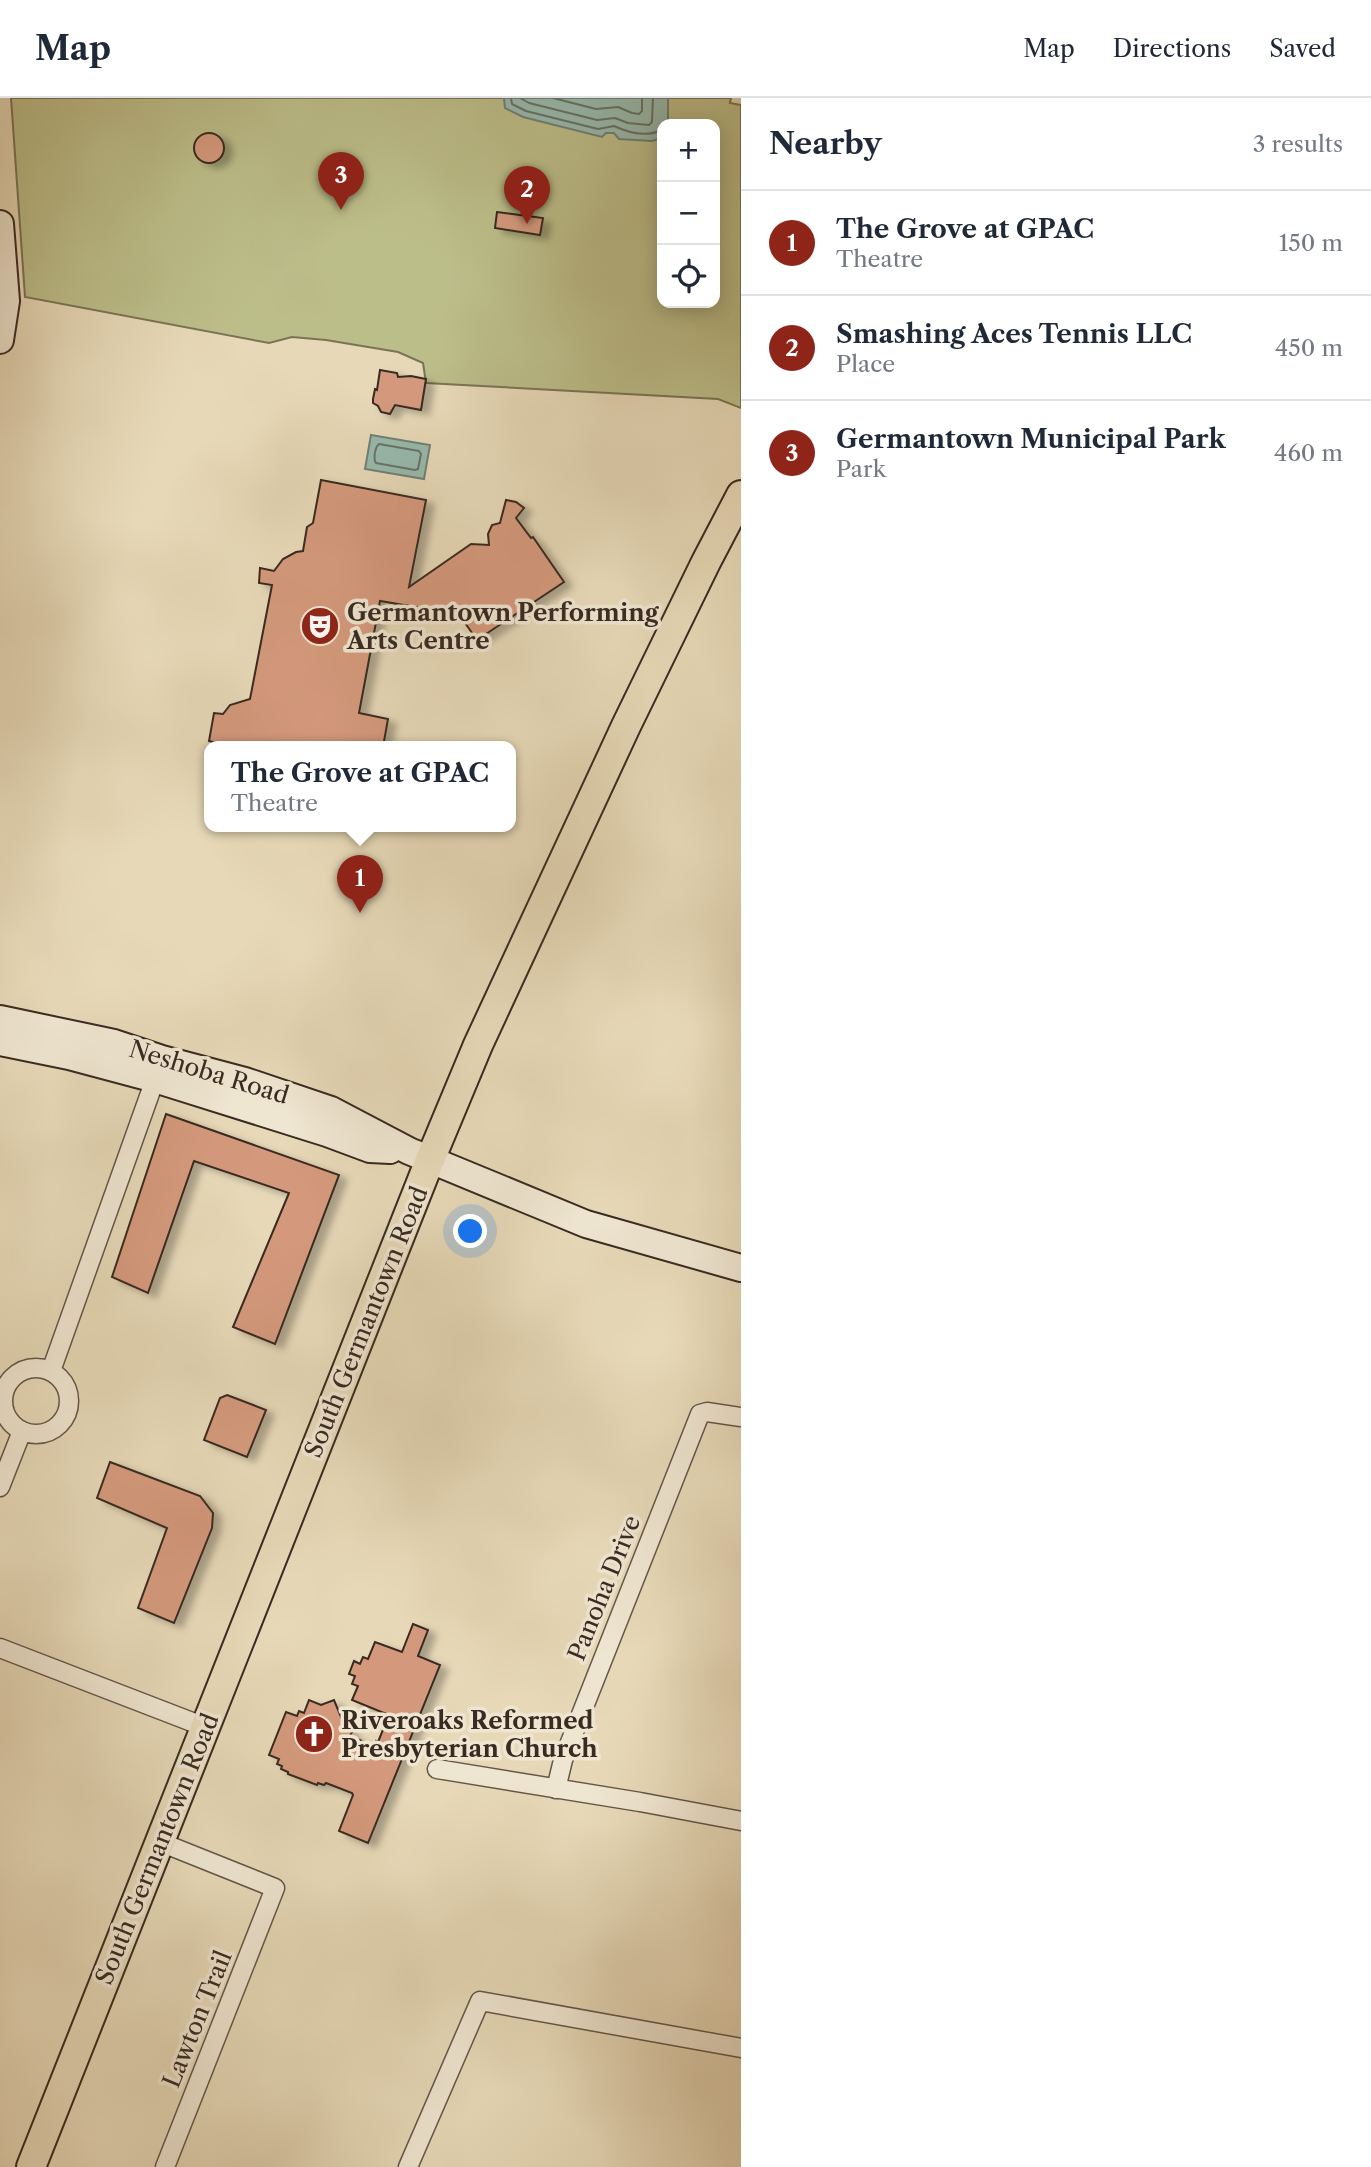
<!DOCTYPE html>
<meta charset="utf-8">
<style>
body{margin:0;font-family:"Libre Caslon Text",serif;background:#f2f2f3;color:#1f2937}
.controls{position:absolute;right:21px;top:21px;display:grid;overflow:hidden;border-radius:14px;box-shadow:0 4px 18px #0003}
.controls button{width:63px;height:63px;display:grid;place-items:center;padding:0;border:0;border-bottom:2px solid #e0e1e3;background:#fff;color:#1f2937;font:35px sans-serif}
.you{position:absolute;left:471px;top:1134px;width:24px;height:24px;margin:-18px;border:5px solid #fff;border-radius:50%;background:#1a73e8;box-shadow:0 0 0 10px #1a73e833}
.badge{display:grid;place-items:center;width:46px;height:46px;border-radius:50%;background:#8f2418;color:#fff;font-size:23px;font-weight:700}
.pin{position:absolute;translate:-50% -58px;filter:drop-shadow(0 2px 4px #0008)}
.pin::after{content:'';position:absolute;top:37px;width:24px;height:21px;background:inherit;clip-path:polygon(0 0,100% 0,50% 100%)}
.popup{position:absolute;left:204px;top:643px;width:312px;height:91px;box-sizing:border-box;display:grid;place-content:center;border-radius:14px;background:#fff;filter:drop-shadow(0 2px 5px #0005);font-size:23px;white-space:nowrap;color:#747a83}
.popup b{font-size:26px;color:#1f2937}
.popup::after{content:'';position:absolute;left:50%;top:100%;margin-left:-14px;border:14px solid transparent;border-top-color:#fff}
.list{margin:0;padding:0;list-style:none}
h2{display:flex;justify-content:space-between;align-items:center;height:91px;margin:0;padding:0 28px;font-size:30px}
h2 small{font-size:23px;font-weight:400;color:#747a83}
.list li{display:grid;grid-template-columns:46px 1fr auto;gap:21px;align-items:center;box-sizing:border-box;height:105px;padding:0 28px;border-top:2px solid #e0e1e3}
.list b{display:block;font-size:26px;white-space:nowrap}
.list p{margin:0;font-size:23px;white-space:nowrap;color:#747a83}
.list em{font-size:23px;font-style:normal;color:#747a83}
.icon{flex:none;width:38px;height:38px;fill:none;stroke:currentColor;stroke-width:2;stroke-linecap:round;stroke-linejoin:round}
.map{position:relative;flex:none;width:741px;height:2069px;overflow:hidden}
header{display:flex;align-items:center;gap:42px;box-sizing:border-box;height:98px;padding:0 35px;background:#fff;border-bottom:2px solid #e0e1e3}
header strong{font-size:33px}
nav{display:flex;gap:38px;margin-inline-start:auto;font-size:24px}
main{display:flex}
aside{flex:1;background:#fff}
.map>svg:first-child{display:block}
</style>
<header>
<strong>Map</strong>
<nav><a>Map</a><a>Directions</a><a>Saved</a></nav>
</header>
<main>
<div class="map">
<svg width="741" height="2069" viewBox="0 0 741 2069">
<defs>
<filter id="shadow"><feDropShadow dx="8" dy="4.5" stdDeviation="3.5" flood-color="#0004"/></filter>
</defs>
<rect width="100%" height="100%" fill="#e7d9b8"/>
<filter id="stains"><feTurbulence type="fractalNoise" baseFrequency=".00286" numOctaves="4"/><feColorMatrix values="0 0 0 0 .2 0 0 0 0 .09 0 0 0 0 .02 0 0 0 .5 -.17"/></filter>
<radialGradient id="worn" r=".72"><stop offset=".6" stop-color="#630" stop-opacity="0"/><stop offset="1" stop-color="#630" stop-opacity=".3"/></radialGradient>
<path fill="#bcbe8a" stroke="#7a7456" stroke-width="2" fill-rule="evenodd" d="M11,0H731L730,5L741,7V310L718,301L426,285L423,265L398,254L326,242L292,239L269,245L25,199ZM662,26H715V205H662Z"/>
<g fill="#97baae" stroke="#718076" stroke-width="2">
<path d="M504,0H668V26H662V40L652,43L619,41L614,35H606L602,39L523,19L505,10Z"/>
<path d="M371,337L430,347L424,381L365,371Z"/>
</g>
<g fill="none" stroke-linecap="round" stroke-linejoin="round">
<g stroke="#687268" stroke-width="2">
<path d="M511,0L512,6L526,13L598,31L614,28C629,35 647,39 662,32"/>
<path d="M520,0L529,5L597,22L615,20L628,25L649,27L652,24L653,0"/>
<path d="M553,0L596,11L618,9L632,15L639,16L642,13V0"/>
<path d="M379,346L419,353L421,356L418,371L415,372L376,365C373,361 375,349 379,346Z"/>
</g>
</g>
<g fill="#d4997c" stroke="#392a22" stroke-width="2" filter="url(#shadow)">
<circle cx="209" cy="50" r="15"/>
<path d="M497,114L543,120L540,137L495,130Z"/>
<path d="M380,272L397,275L398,279L411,278L426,281L421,312L395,307L390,316L381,314L378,308L373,305V301L375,291L377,292Z"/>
<path d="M321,382L426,402L409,489L471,446L489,447L488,436L492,427L500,425L506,402L516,404L524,410L516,420L531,440L533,439L564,484L477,542L453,508L445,514L380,503L359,615L388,621L383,649H220V646L209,643L214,615L223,616L230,607L250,601L272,487L259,485L260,470L274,473L283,461L296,454L303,453L307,429L313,425Z"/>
<path d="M166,1016L339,1077L275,1246L233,1229L289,1095L194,1063L148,1195L112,1179Z"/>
<path d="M227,1297L266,1312L247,1359L204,1342L220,1300Z"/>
<path d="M110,1364L200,1398L213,1415L212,1430L174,1525L138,1510L167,1430L97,1400Z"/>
<path d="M413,1526L428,1532L418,1558L440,1567L368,1745L339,1733L353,1697L352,1695L326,1685L324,1687L318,1685L317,1687L288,1676V1674L281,1671L282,1668L277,1666L279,1661L269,1657L286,1614L297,1618L299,1613L304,1615L309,1602L321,1607L334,1602L346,1631L352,1634L350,1638L374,1648L376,1643L378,1644L389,1617L352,1602L358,1588L352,1586L355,1578L349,1576L354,1563L360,1566L363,1559L368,1561L375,1544L402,1554Z"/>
</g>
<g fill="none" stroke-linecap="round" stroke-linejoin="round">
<g stroke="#645648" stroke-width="21">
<g id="street">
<circle cx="36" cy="1303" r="33"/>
<path d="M51,1273L158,973"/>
<path d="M0,1389L22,1333"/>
<path d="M0,1550L205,1629"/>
<path d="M437,1671L640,1704L741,1723"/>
<path d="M556,1691L563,1662L700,1316L707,1314L741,1319"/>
<path d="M160,1744L275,1790L165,2069"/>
<path d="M408,2069L480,1903L741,1950"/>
</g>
</g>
<g stroke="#392a22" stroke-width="30">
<g id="secondary">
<path d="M0,126L6,203L0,242"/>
<path d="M0,921L114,945L162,961L245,983L331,1012L409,1053L586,1126L741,1170"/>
<path d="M0,944L69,958L155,981L327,1035L370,1051L390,1052"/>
</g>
</g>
<g stroke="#392a22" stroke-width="32">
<path id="primary" d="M31,2069L430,1062L478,947L626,628L706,464L741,397"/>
</g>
<use href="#street" stroke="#efe6d1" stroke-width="18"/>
<use href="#secondary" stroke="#efe6d1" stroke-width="26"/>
<use href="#primary" stroke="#e7d9b8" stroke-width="28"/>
</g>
<defs>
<g id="theatre-disc" transform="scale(2.0125)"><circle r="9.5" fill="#8f2418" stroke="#efe6d1"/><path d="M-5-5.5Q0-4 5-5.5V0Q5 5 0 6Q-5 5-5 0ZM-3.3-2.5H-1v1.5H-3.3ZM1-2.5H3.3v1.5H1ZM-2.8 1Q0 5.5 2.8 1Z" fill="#fff"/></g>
<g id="church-disc" transform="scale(2.0125)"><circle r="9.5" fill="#8f2418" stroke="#efe6d1"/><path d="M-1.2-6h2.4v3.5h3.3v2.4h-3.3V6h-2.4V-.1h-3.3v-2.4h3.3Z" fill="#fff"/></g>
</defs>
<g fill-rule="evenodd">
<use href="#theatre-disc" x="320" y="528"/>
<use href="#church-disc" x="314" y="1636"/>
</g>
<g text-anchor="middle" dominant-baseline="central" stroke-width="7" stroke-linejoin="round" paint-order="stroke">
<g font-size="24" font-weight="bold" fill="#392a22" stroke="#efe6d1" text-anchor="start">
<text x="347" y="514">Germantown Performing<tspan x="347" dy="28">Arts Centre</tspan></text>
<text x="341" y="1622">Riveroaks Reformed<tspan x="341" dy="28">Presbyterian Church</tspan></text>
</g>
<g font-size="24" fill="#392a22" stroke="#efe6d1">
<text transform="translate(209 974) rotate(17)">Neshoba Road</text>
<text transform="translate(366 1224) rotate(-68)">South Germantown Road</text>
<text transform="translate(604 1490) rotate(-68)">Panoha Drive</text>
<text transform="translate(157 1751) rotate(-68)">South Germantown Road</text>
<text transform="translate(197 1921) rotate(-68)">Lawton Trail</text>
</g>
</g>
<rect width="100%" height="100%" filter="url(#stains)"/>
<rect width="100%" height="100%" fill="url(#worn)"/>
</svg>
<div class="controls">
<button>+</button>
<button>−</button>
<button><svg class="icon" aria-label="locate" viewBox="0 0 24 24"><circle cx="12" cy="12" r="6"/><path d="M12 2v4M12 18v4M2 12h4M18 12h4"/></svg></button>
</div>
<div class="you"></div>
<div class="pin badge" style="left:360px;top:815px">1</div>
<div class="popup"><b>The Grove at GPAC</b>Theatre</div>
<div class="pin badge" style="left:527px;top:126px">2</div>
<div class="pin badge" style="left:341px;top:112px">3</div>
</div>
<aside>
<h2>Nearby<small>3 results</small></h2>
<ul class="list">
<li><span class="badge">1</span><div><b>The Grove at GPAC</b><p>Theatre</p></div><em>150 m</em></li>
<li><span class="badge">2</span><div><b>Smashing Aces Tennis LLC</b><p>Place</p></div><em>450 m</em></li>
<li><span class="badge">3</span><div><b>Germantown Municipal Park</b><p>Park</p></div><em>460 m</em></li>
</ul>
</aside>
</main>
